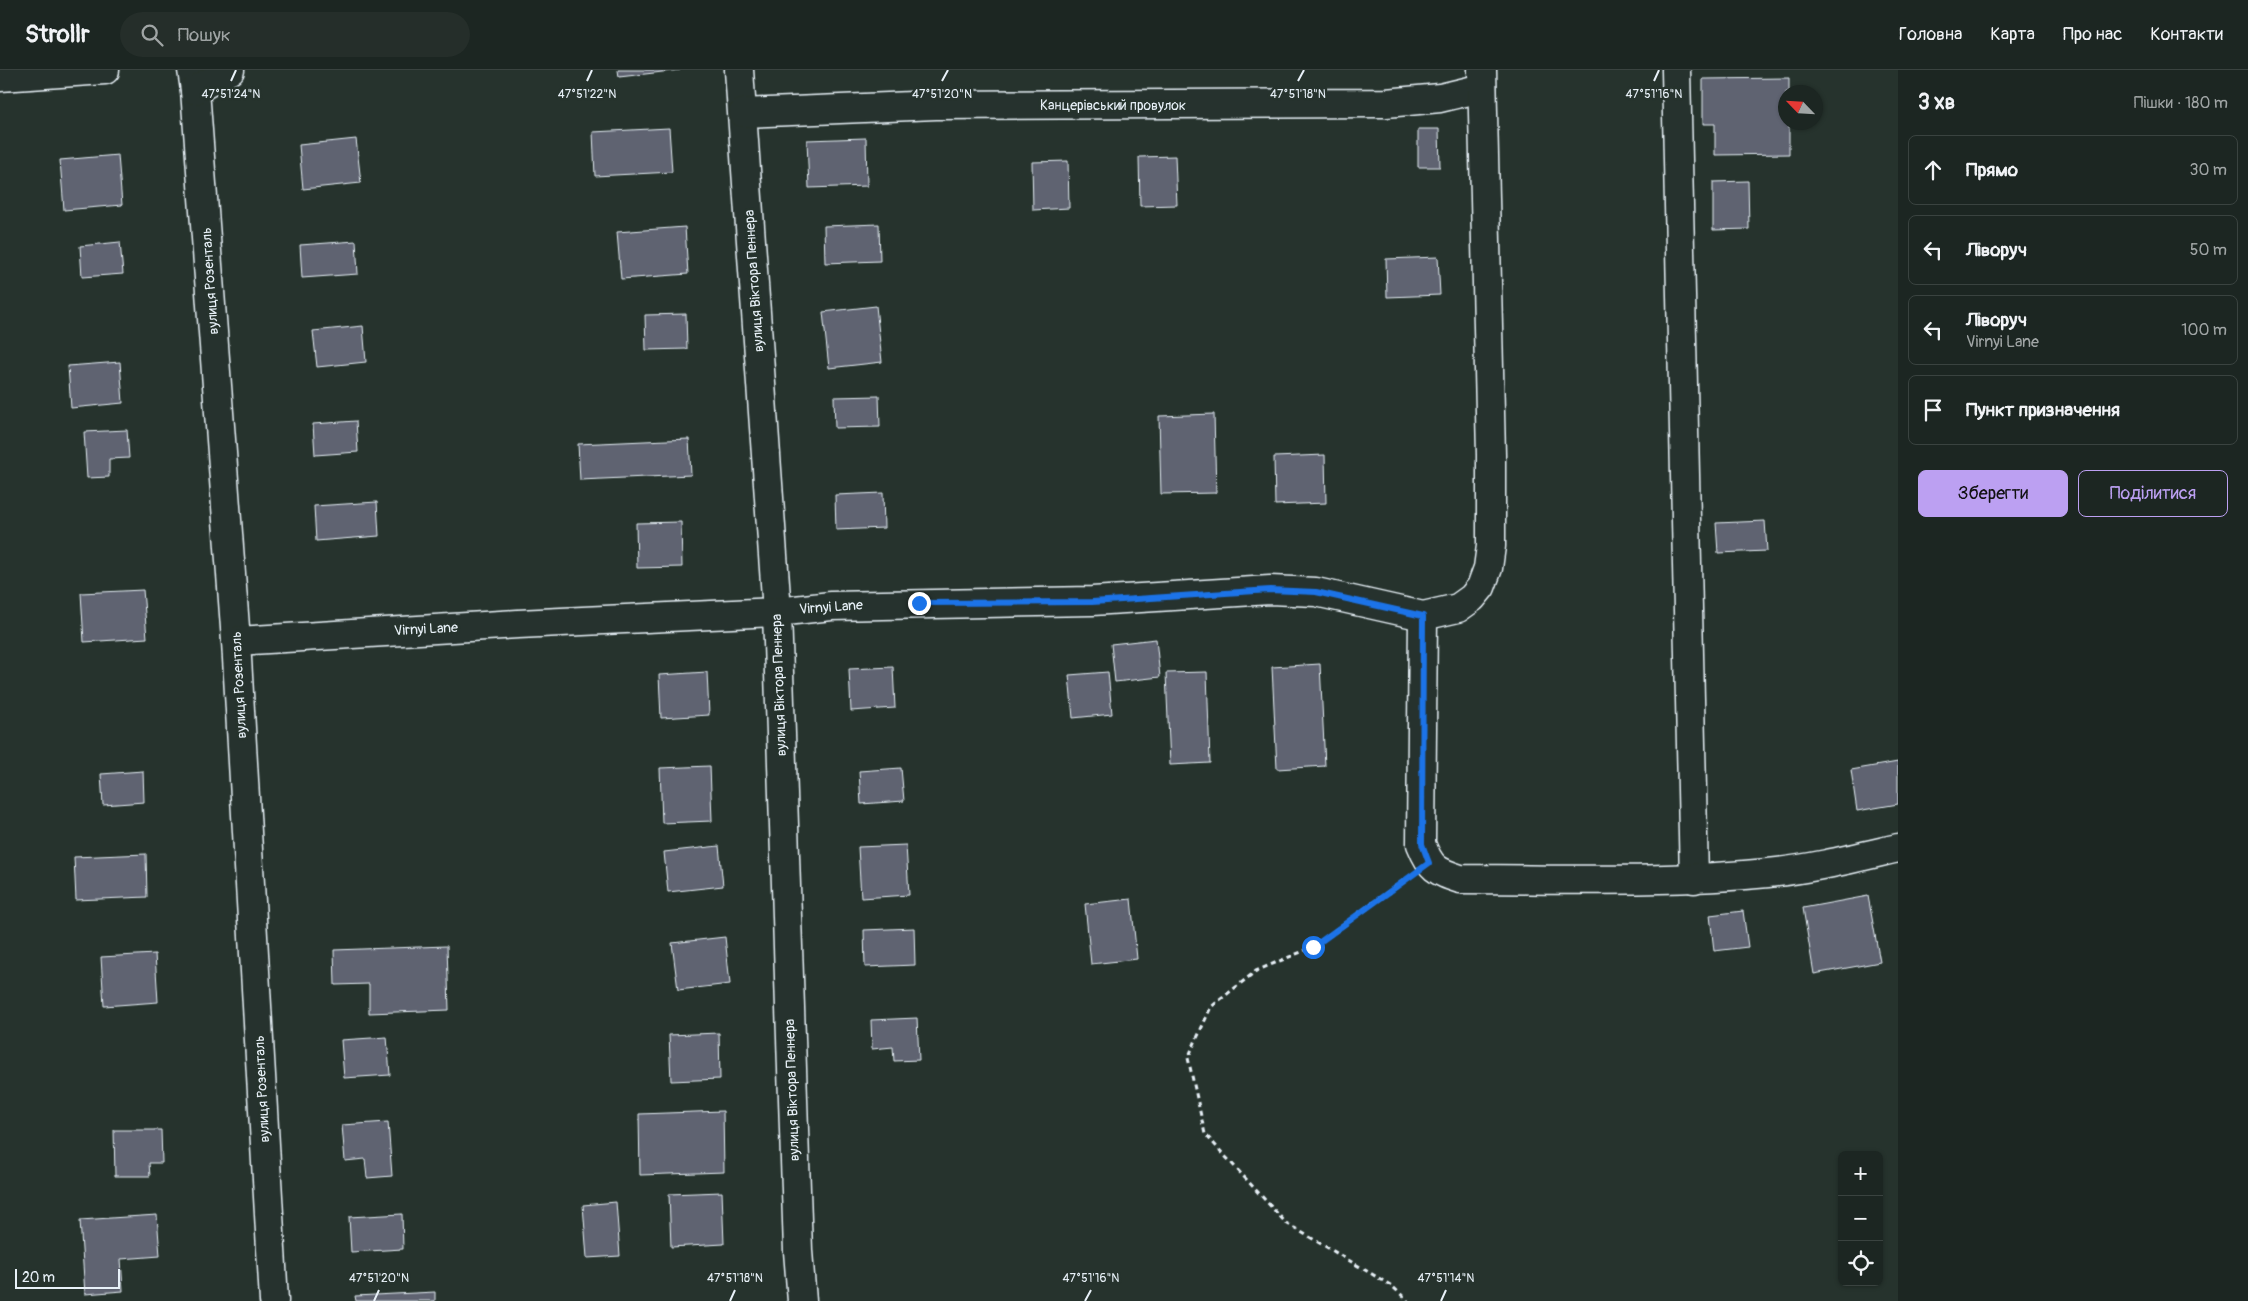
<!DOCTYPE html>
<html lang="uk">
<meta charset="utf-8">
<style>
body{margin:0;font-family:Pangolin,sans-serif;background:#252e2a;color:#f1f3f6}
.controls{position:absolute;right:15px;bottom:15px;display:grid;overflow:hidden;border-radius:8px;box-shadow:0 1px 4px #0004}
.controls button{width:45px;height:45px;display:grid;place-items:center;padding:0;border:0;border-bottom:1px solid #3a4340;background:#1c2622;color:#f1f3f6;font:25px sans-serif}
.compass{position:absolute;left:1778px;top:15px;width:45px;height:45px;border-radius:50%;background:#1c2622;box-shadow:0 1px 4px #0004;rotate:295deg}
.scale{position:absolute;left:15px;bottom:12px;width:105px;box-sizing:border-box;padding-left:5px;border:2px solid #e8f1f8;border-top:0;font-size:14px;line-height:18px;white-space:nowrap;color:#e8f1f8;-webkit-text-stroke:4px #26332d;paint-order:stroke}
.stop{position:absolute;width:15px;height:15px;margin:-11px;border:4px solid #1a73e8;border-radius:50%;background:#fff}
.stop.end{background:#1a73e8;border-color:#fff;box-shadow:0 1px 5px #0008}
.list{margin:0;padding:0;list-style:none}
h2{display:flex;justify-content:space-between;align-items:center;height:65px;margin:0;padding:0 20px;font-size:21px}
h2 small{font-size:16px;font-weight:400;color:#a0a5a5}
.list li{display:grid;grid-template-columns:32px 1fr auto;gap:15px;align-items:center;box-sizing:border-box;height:70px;margin:0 10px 10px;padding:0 10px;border:1px solid #3a4340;border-radius:8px}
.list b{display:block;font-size:19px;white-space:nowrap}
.list p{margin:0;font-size:16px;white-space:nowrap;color:#a0a5a5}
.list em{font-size:16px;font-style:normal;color:#a0a5a5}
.actions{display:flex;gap:10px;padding:15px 20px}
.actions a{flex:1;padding:11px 0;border:1px solid #bca0f2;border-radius:8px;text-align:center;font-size:18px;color:#bca0f2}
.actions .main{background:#bca0f2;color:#111}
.icon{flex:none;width:28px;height:28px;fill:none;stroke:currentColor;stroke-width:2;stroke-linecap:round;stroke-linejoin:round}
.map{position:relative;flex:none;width:1898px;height:1231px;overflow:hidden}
header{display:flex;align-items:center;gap:30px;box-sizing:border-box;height:70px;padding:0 25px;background:#1c2622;border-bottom:1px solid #3a4340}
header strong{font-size:24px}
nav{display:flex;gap:28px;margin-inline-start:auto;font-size:18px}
.search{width:350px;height:45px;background:#252e2a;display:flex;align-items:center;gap:12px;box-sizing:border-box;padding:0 18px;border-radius:28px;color:#a0a5a5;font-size:19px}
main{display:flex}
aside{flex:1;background:#1c2622}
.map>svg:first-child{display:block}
</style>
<header>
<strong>Strollr</strong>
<div class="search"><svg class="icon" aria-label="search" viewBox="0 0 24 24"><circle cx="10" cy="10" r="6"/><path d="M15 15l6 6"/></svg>Пошук</div>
<nav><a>Головна</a><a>Карта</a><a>Про нас</a><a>Контакти</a></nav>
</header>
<main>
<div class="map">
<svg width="1898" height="1231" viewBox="0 0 1898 1231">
<rect width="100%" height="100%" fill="#26332d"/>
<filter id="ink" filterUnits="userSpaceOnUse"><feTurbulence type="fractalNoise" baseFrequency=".02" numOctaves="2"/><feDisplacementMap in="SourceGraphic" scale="10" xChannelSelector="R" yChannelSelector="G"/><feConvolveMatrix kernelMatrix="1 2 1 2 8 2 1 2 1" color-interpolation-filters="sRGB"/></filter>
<g filter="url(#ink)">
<g fill="#5f6371" stroke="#e8f1f8">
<path d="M618,0H680L619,7Z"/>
<path d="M1789,8V22H1786V52H1789V84L1715,85V54H1703V9Z"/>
<path d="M669,58L672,102L595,106L593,62Z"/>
<path d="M1418,59H1439L1440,97H1418Z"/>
<path d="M866,68L867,116L809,118L807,70Z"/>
<path d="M356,69L361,113L303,119L299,75Z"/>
<path d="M118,85L122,135L64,140L60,90Z"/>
<path d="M1175,86L1177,135L1140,136L1139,87Z"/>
<path d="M1068,91L1069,138L1033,140L1032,92Z"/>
<path d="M1748,111L1749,159L1713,160V112Z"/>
<path d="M879,154L880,191L825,193L824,156Z"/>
<path d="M685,157L688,204L621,209L617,162Z"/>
<path d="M356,171L358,204L302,208L300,175Z"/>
<path d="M120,172L123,204L82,207L80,176Z"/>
<path d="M1438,187L1440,225L1387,227L1386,189Z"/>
<path d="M876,236L882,292L829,298L823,242Z"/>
<path d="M686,244L687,279L646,280L645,245Z"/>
<path d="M363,256L366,292L317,297L313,261Z"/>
<path d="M120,292L123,333L71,338L68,296Z"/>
<path d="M879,326L880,357L835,358L834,327Z"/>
<path d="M1214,344L1216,423L1161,424L1159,346Z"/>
<path d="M356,351L358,382L315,385L313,354Z"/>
<path d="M127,360L129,388L109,389V407L87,408L84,362Z"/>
<path d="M689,369L691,405L580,410L578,374Z"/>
<path d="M1325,385L1326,433L1275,435L1274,387Z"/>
<path d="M883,423L884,458L836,460L835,425Z"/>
<path d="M377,432L379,466L316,471L314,436Z"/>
<path d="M1765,451L1767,481L1718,483L1716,453Z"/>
<path d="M681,452L682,497L637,498L636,453Z"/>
<path d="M143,520L147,568L84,572L81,523Z"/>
<path d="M1156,569L1160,607L1115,612L1111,574Z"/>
<path d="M1320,594L1325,696L1277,699L1272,597Z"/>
<path d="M893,597L895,638L851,641L849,599Z"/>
<path d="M707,602L709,645L661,648L659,605Z"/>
<path d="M1108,602L1112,644L1073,648L1069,605Z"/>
<path d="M1207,602L1210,693L1170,695L1166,603Z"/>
<path d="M1898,692V734L1857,741L1851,700Z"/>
<path d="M710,696L712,751L662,753L660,698Z"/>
<path d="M901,698L904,731L861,734L859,701Z"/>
<path d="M143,701L144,732L103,735L101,704Z"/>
<path d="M906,775L909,825L861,828L858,777Z"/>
<path d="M719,776L723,816L668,822L664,782Z"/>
<path d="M146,784L147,827L76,830L74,787Z"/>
<path d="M1868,826L1880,892L1814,904L1803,838Z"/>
<path d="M1131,829L1137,889L1091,894L1085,834Z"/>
<path d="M1743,841L1748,877L1714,881L1710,845Z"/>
<path d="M914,858L915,895L865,897L864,860Z"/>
<path d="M725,867L730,914L678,920L672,873Z"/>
<path d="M447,876L449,940L369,943V914L335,915L334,880Z"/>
<path d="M155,884L158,932L104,936L101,887Z"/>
<path d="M917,948L919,990L894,991L893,977L872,979L871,950Z"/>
<path d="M719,963L720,1009L671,1011L669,965Z"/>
<path d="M387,967L390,1005L344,1008L341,970Z"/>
<path d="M723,1041L724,1102L640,1105L639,1044Z"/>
<path d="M388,1052L392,1106L367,1108L365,1089L345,1091L342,1055Z"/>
<path d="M114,1060H161L162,1093H149L150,1106H115Z"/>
<path d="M722,1122L724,1174L671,1177L669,1124Z"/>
<path d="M616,1132L620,1186L587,1188L583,1135Z"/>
<path d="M402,1144L403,1179L351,1182L349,1147Z"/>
<path d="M157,1145L160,1186L121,1189L123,1221L85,1224L80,1150Z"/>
<path d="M435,1222V1231H356L355,1226Z"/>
</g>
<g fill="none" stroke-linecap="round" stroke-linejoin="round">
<g stroke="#e8f1f8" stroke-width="31">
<g id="minor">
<path d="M192,0L195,20L236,571L274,1231"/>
<path d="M739,0L777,542L798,1181L802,1231"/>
<path d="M1676,0L1694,809"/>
<path d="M0,7L105,0"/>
<path d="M195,20L230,0"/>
<path d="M743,43L936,35L1386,33L1440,28L1482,18"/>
<path d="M1423,546L1421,774C1431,799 1436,801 1460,809C1563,809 1666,813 1768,803C1812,799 1855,788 1898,778"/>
<path d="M236,571L518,554L777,542L831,536L1092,531L1270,520L1316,522L1423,546L1458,538L1472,528L1481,517L1488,498L1491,476V385L1482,0"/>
</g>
</g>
<path stroke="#e8f1f8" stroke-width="3" stroke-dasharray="5 4" stroke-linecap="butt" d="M1404,811L1313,877L1256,901L1211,937L1188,988L1205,1064L1286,1153L1392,1216L1408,1231"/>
<use href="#minor" stroke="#26332d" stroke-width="28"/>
</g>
</g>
<g fill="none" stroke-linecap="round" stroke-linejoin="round" filter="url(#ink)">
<path stroke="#1a73e8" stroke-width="6" d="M919,533L1092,532L1270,520L1316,522L1423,546L1422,774L1429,793L1313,877"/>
</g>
<path fill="none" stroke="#e8f1f8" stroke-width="2" d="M231,11L236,0M587,11L592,0M942,11L948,0M1298,11L1304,0M1654,11L1659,0M374,1231L379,1220M730,1231L735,1220M1085,1231L1091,1220M1441,1231L1446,1220"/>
<g text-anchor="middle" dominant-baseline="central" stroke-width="5" stroke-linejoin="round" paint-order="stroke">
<g font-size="14" fill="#e8f1f8" stroke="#26332d">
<text x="1113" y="35">Канцерівський провулок</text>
<text transform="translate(210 211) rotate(-94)">вулиця Розенталь</text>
<text transform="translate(754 211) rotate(-94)">вулиця Віктора Пеннера</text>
<text transform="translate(831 537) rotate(-4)">Virnyi Lane</text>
<text transform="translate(426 559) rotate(-3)">Virnyi Lane</text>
<text transform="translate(239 615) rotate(-93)">вулиця Розенталь</text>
<text transform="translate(779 615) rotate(-92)">вулиця Віктора Пеннера</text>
<text transform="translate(262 1019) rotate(-93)">вулиця Розенталь</text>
<text transform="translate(792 1020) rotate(-92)">вулиця Віктора Пеннера</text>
</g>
</g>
<g font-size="12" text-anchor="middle" fill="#e8f1f8" stroke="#26332d" stroke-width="5" stroke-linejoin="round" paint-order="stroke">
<text x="231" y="28">47°51'24"N</text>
<text x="587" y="28">47°51'22"N</text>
<text x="942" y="28">47°51'20"N</text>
<text x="1298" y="28">47°51'18"N</text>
<text x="1654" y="28">47°51'16"N</text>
<text x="379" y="1212">47°51'20"N</text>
<text x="735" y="1212">47°51'18"N</text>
<text x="1091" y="1212">47°51'16"N</text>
<text x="1446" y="1212">47°51'14"N</text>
</g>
</svg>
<div class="controls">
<button>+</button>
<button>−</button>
<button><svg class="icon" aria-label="locate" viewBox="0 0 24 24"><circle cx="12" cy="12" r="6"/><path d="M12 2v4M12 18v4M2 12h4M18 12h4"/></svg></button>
</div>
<svg class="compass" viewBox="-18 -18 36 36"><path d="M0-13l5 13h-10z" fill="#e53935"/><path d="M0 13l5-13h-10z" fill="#a0a5a5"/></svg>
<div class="scale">20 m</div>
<div class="stop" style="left:1313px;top:877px"></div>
<div class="stop end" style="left:919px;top:533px"></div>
</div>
<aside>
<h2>3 хв<small>Пішки · 180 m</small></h2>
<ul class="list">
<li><svg class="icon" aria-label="ahead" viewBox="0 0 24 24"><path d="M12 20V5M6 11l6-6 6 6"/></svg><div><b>Прямо</b></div><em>30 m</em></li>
<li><svg class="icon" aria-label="left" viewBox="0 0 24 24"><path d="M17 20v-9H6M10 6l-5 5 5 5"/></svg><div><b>Ліворуч</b></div><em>50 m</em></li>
<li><svg class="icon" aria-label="left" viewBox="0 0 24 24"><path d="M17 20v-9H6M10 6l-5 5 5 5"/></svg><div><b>Ліворуч</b><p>Virnyi Lane</p></div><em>100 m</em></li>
<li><svg class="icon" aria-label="arrive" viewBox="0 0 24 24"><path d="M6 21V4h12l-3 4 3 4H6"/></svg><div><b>Пункт призначення</b></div></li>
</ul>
<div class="actions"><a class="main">Зберегти</a><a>Поділитися</a></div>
</aside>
</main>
